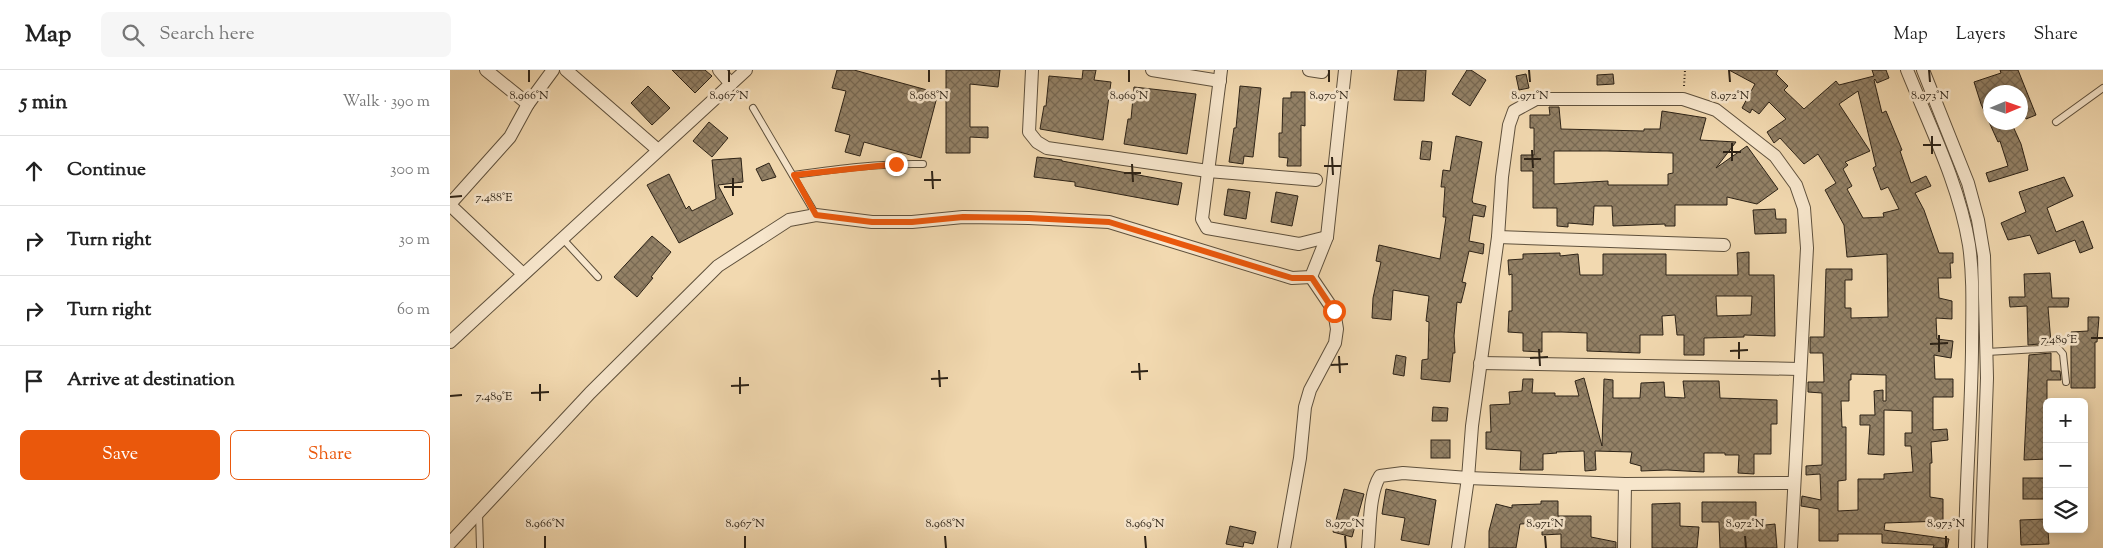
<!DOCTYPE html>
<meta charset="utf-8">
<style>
body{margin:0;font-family:"Sorts Mill Goudy",serif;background:#f6f6f6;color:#222}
.controls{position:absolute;right:15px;bottom:15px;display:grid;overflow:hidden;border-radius:8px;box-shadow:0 2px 8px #0003}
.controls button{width:45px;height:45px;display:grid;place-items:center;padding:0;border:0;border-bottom:1px solid #e0e0e0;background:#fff;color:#222;font:25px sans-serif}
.compass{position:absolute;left:1533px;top:15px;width:45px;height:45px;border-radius:50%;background:#fff;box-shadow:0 2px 8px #0003;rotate:88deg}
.stop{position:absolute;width:15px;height:15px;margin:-11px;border:4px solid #ea580c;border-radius:50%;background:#fff}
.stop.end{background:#ea580c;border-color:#fff;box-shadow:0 1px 5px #0008}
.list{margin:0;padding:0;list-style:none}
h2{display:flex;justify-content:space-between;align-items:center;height:65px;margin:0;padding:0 20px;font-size:21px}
h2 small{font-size:16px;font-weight:400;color:#767676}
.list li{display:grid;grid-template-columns:32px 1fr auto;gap:15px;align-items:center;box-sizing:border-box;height:70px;padding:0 20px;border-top:1px solid #e0e0e0}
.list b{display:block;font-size:19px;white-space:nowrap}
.list em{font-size:16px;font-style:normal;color:#767676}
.actions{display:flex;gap:10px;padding:15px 20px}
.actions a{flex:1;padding:11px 0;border:1px solid #ea580c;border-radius:8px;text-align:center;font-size:18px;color:#ea580c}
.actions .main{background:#ea580c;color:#fff}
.icon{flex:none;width:28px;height:28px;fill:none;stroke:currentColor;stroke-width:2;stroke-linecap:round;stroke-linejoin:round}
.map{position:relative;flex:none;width:1653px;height:478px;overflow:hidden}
header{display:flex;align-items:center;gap:30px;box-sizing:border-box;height:70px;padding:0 25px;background:#fff;border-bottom:1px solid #e0e0e0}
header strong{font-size:24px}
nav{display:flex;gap:28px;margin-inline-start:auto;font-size:18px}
.search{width:350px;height:45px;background:#f6f6f6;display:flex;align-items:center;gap:12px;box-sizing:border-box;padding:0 18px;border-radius:8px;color:#767676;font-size:19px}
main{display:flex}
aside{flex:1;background:#fff}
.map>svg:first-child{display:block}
</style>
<header>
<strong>Map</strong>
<div class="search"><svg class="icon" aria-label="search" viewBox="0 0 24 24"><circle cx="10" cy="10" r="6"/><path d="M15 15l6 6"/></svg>Search here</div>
<nav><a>Map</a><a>Layers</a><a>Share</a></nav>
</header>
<main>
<aside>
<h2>5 min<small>Walk · 390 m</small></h2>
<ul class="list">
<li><svg class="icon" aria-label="ahead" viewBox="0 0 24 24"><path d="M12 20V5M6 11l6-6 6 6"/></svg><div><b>Continue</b></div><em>300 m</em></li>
<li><svg class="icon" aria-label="right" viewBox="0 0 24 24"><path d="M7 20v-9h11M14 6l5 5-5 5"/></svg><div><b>Turn right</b></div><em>30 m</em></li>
<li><svg class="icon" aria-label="right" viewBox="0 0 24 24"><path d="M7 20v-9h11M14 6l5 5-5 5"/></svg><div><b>Turn right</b></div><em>60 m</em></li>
<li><svg class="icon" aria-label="arrive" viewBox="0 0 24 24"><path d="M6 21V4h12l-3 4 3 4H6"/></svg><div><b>Arrive at destination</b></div></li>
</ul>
<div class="actions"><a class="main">Save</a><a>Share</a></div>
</aside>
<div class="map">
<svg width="1653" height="478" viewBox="0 0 1653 478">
<defs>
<pattern id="building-cross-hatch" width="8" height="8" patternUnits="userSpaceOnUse" patternTransform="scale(1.25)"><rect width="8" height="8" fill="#938166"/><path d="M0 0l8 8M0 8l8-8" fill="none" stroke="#786953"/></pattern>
</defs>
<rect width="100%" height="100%" fill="#f2d9b0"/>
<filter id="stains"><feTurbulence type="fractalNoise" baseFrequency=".004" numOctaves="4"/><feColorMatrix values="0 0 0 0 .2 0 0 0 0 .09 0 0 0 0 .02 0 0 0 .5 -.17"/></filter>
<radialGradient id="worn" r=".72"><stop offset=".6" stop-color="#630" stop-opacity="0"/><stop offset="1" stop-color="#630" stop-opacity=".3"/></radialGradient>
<g fill="url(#building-cross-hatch)" stroke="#2c2216" fill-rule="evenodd">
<path d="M222,0H255L262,6L245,23Z"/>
<path d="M387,0H404L488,23L471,88L414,72L410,86L395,82L400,65L385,61L396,21L382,18Z"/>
<path d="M496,0H550L548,17L520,14V57H538V68L520,67V83H496Z"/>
<path d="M633,0H646L644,10L661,12L653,70L590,59L594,36H596L599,6L632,9Z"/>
<path d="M948,0H976L974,31L944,30Z"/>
<path d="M1017,0H1021L1036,10L1020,36L1002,24Z"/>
<path d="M1279,0H1328L1326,4L1338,16L1334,20L1354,39L1386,11L1389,15L1424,6L1422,0H1436L1439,8L1427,13L1425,9L1424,10L1432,43L1436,41L1452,80L1450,81L1461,113L1476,106L1481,116L1465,123L1474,140L1489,183H1503V193H1500L1501,208H1488L1489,228L1502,231V249L1486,248L1487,269L1503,271L1501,288L1484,285L1485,309H1503V327H1483V360L1497,359L1498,370L1481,372L1482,393H1480V427L1493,429V451L1435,453L1434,460L1499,469L1497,478H1483L1484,475L1432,473V464H1388V471H1369V439L1351,436L1352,426L1371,430L1370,404L1356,405V396L1372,395V323L1358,322V312H1374L1373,283H1360V267H1374L1376,199H1402V210H1395V238H1401V248L1438,247L1437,184L1397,187L1394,155L1375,120L1386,113L1368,84L1354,94L1330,68L1324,73L1317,62L1336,49L1319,32L1309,44L1302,39L1300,43L1292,38L1305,14ZM1408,21L1426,96L1423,98L1431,120L1438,117L1449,139L1433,143L1434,147L1413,148L1397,119L1402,116L1393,99L1398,95L1395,92L1420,81L1389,34ZM1401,304L1436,305V331H1433V320L1424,321L1425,345H1410V355H1420L1418,384L1434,385V340L1462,341V363H1455V376H1461L1463,402L1434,404V409H1408V440L1388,441V411L1396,410V357H1392L1391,331H1399V310H1401Z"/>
<path d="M1550,0H1568L1586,45L1576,49L1570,32V22H1540V52H1561L1571,74L1578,100L1539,112L1536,103L1558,96L1550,71L1548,72L1531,34L1524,12L1551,3Z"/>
<path d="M1076,4L1079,18L1069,20L1066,6Z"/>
<path d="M1163,4L1164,14L1147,15V5Z"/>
<path d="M198,16L220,38L202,55L181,33Z"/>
<path d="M790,16L811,18L803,87L794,86L793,94L779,92L784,58H786Z"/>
<path d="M684,17L746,24L737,84L674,74L678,49H681Z"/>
<path d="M841,22H855V56L851,55V96H837L838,88L829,87V63H832L833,28H841Z"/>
<path d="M1099,37H1109L1111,59L1194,61V59H1210L1212,41L1256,48L1250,70L1286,72L1266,98L1297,76L1328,119L1307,134L1277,127V135H1225V156H1215V154L1163,156L1162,136H1144L1143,155L1118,153V157L1107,156V138H1083V101H1071V85H1084V58H1080V45H1100ZM1104,81H1157L1223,83V103L1218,104V115H1158V111L1104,114Z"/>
<path d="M259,52L278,68L262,87L243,71Z"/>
<path d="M1006,66L1032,72L1022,130L1023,133L1036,136L1034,147L1023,145L1019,171L1034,174L1033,184L1019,181L1012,212L1016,213L1011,233L1007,232L1004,266L1005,283H1003L1000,312L971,309L972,290L978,289L979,252L976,251L979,226L943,220L941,250L922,248L923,228L931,192L926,191L929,175L990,189L996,147H993L995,117H991L993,100L1000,101Z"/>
<path d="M972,71L982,72L980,90L970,89Z"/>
<path d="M587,87L612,90V91L732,113L728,135L625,116V112L584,107Z"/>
<path d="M291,88L293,112L268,115L283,144L229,173L197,115L219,104L236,139L239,136L242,141L266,129L262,90Z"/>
<path d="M319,93L326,107L312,111L306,99Z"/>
<path d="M1614,107L1623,126L1597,138L1606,162L1633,151L1643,178L1630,183L1625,170L1588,184L1580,165L1558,170L1551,153L1576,142L1569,122Z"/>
<path d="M778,119L800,122L796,149L774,145Z"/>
<path d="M826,122L848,126L842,156L821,152Z"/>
<path d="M1325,139L1326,149H1336V163L1305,164L1303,140Z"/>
<path d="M202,166L221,182L201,207L203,208L187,227L164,207Z"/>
<path d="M1299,182V205H1324L1325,266L1294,265V267L1254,268V285H1234V265H1227L1225,245L1212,246L1213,265H1190V283L1137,281V263L1112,262H1092V282L1073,281V263L1058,262L1059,241H1062V204L1059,205L1058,190L1073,189V184L1110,183V186L1128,184L1130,205H1153V184H1216V205H1288L1287,183ZM1266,226H1302L1301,245L1267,246Z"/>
<path d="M1600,203L1602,228H1619L1618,237H1598L1601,273L1578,275L1577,236L1560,237L1559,227H1575L1574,204Z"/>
<path d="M1638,247H1649L1647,272H1645V318H1621V262L1638,261Z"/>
<path d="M1601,283V301H1610L1611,310H1597V389L1574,390L1579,285Z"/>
<path d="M946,285L956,287L954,306L943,304Z"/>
<path d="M1134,308L1152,376L1154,309L1163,310V328H1190L1191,313L1214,312L1215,327L1235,328L1233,311H1269L1270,328L1327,330V354H1321V384H1304V404L1288,403L1289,385H1275V383H1254V402L1217,400L1191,401V396L1180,393L1182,382L1145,381L1146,400L1135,401L1134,381L1106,382L1107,383L1093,384V400H1070L1071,381L1036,379V362H1041L1040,335L1060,334L1059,322L1072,321L1073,309H1083L1082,323H1105V326H1129L1125,311Z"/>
<path d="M983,337L998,338L997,351H982Z"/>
<rect x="981" y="370" width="19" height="18"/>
<rect x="1573" y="408" width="21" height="21"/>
<path d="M894,419L914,424L902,467L883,462Z"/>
<path d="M936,419L986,430L979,475L951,470L955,448L932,444Z"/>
<path d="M1091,431H1108V446H1141V467L1166,472V478H1111V464L1092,465V453L1070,454L1066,478H1039V461L1046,434L1062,438V435L1091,434Z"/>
<path d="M1252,432H1306V456L1325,454L1327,478H1270L1269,452H1252Z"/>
<path d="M1230,433V456L1249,457L1247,478H1202V434Z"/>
<path d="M1597,449L1599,474L1571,475L1570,450Z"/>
<path d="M780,456L806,462L803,474L794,472L793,477L776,474Z"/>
</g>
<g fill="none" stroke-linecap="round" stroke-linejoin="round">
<g stroke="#5e503c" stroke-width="8">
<g id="lane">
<path d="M303,38L366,145"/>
<path d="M1606,52L1653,18"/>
<path d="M343,105C387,99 430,93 473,94"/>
<path d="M112,168L148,207"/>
<path d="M1537,282L1608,278L1613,284L1616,312"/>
<path d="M29,443L30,478"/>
</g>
</g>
<g stroke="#5e503c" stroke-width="14">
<g id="street">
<path d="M36,0L78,34"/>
<path d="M116,0L208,80"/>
<path d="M269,0L281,14"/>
<path d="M582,0L579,62L587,72L597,78L758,101L866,110"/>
<path d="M702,0L770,11"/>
<path d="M771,0L752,149L757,158L849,174L877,167"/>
<path d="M859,0L872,2"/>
<path d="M1457,0C1480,57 1509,114 1519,175C1524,210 1522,245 1522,281C1521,347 1516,412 1515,478"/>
<path d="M1473,0L1518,113L1528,150L1534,186L1537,308L1531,478"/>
<path d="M0,134L60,67L78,34L103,0"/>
<path d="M0,135L73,204"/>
<path d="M1048,167L1274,175"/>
<path d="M0,272L296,0"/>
<path d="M1030,293L1350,299"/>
<path d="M0,473L140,323L268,196L339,150L366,145L422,152H462L513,147L579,148L659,152L842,208L861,207L877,167L895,0"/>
<path d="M834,478L850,388L855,337L860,320L885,273L887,259L884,241L861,207"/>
<path d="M918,478C920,457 919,423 930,406L953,403L1018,408L1175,414L1344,413"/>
<path d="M1008,478L1018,408L1022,356L1048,167L1052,107L1059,55L1064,41L1086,29H1233L1266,40L1325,86L1346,115L1354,138L1357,178L1341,478"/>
<path d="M1174,478L1175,414"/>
</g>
</g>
<path stroke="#2c2216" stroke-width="2" stroke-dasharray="1 2.5" stroke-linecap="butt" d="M1234,16L1235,0"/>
<use href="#lane" stroke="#f7e6cc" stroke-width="6"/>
<use href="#street" stroke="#f7e6cc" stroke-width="12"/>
</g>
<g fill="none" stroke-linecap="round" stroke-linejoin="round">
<path stroke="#ea580c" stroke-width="6" d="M446,94L344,105L366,145L422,152H462L513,147L579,148L659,152L842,208H862L884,241"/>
</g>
<path fill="none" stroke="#2c2216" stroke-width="2" d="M79,0V12M279,0V12M479,0V12M679,0V12M879,0V12M1079,0L1080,12M1279,0L1280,12M1479,0L1480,12M1482,66V84M1282,73V91M1473,75H1491M1082,80L1083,98M1273,82H1291M882,87L883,105M1074,89H1091M682,94L683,112M874,96H891M482,101L483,119M674,103H691M283,108V126M474,110H491M274,117H292M0,127L12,126M1489,265V282M1641,268H1653M1289,272V289M1480,274L1498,273M1089,279L1090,296M1280,281L1298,280M889,286L890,303M1080,288L1098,287M689,293L690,310M881,295L898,294M489,300L490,317M681,302L698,301M290,307V324M481,309L498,308M90,314V331M281,316L299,315M81,323L99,322M0,326L12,325M95,466V478M295,466V478M495,466L496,478M695,466L696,478M895,466L896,478M1095,466L1096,478M1295,466L1296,478M1496,466V478"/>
<g font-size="12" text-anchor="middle" fill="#2c2216" stroke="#f7e6cc" stroke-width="5" stroke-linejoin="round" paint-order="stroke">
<text x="79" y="29">8.966°N</text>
<text x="279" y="29">8.967°N</text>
<text x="479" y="29">8.968°N</text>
<text x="679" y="29">8.969°N</text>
<text x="879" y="29">8.970°N</text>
<text x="1080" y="29">8.971°N</text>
<text x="1280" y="29">8.972°N</text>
<text x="1480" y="29">8.973°N</text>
<text x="44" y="131">7.488°E</text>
<text x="1609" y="273">7.489°E</text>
<text x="44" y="330">7.489°E</text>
<text x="95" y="457">8.966°N</text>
<text x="295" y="457">8.967°N</text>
<text x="495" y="457">8.968°N</text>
<text x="695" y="457">8.969°N</text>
<text x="895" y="457">8.970°N</text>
<text x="1095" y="457">8.971°N</text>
<text x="1295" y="457">8.972°N</text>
<text x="1496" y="457">8.973°N</text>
</g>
<rect width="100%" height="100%" filter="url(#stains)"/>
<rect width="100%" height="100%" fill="url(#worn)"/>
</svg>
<div class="controls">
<button>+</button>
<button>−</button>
<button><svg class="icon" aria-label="layers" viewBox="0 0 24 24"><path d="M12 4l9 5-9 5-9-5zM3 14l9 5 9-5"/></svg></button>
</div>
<svg class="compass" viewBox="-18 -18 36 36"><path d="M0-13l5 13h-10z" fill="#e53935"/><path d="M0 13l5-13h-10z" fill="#767676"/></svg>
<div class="stop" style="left:884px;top:241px"></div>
<div class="stop end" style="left:446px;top:94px"></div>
</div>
</main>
